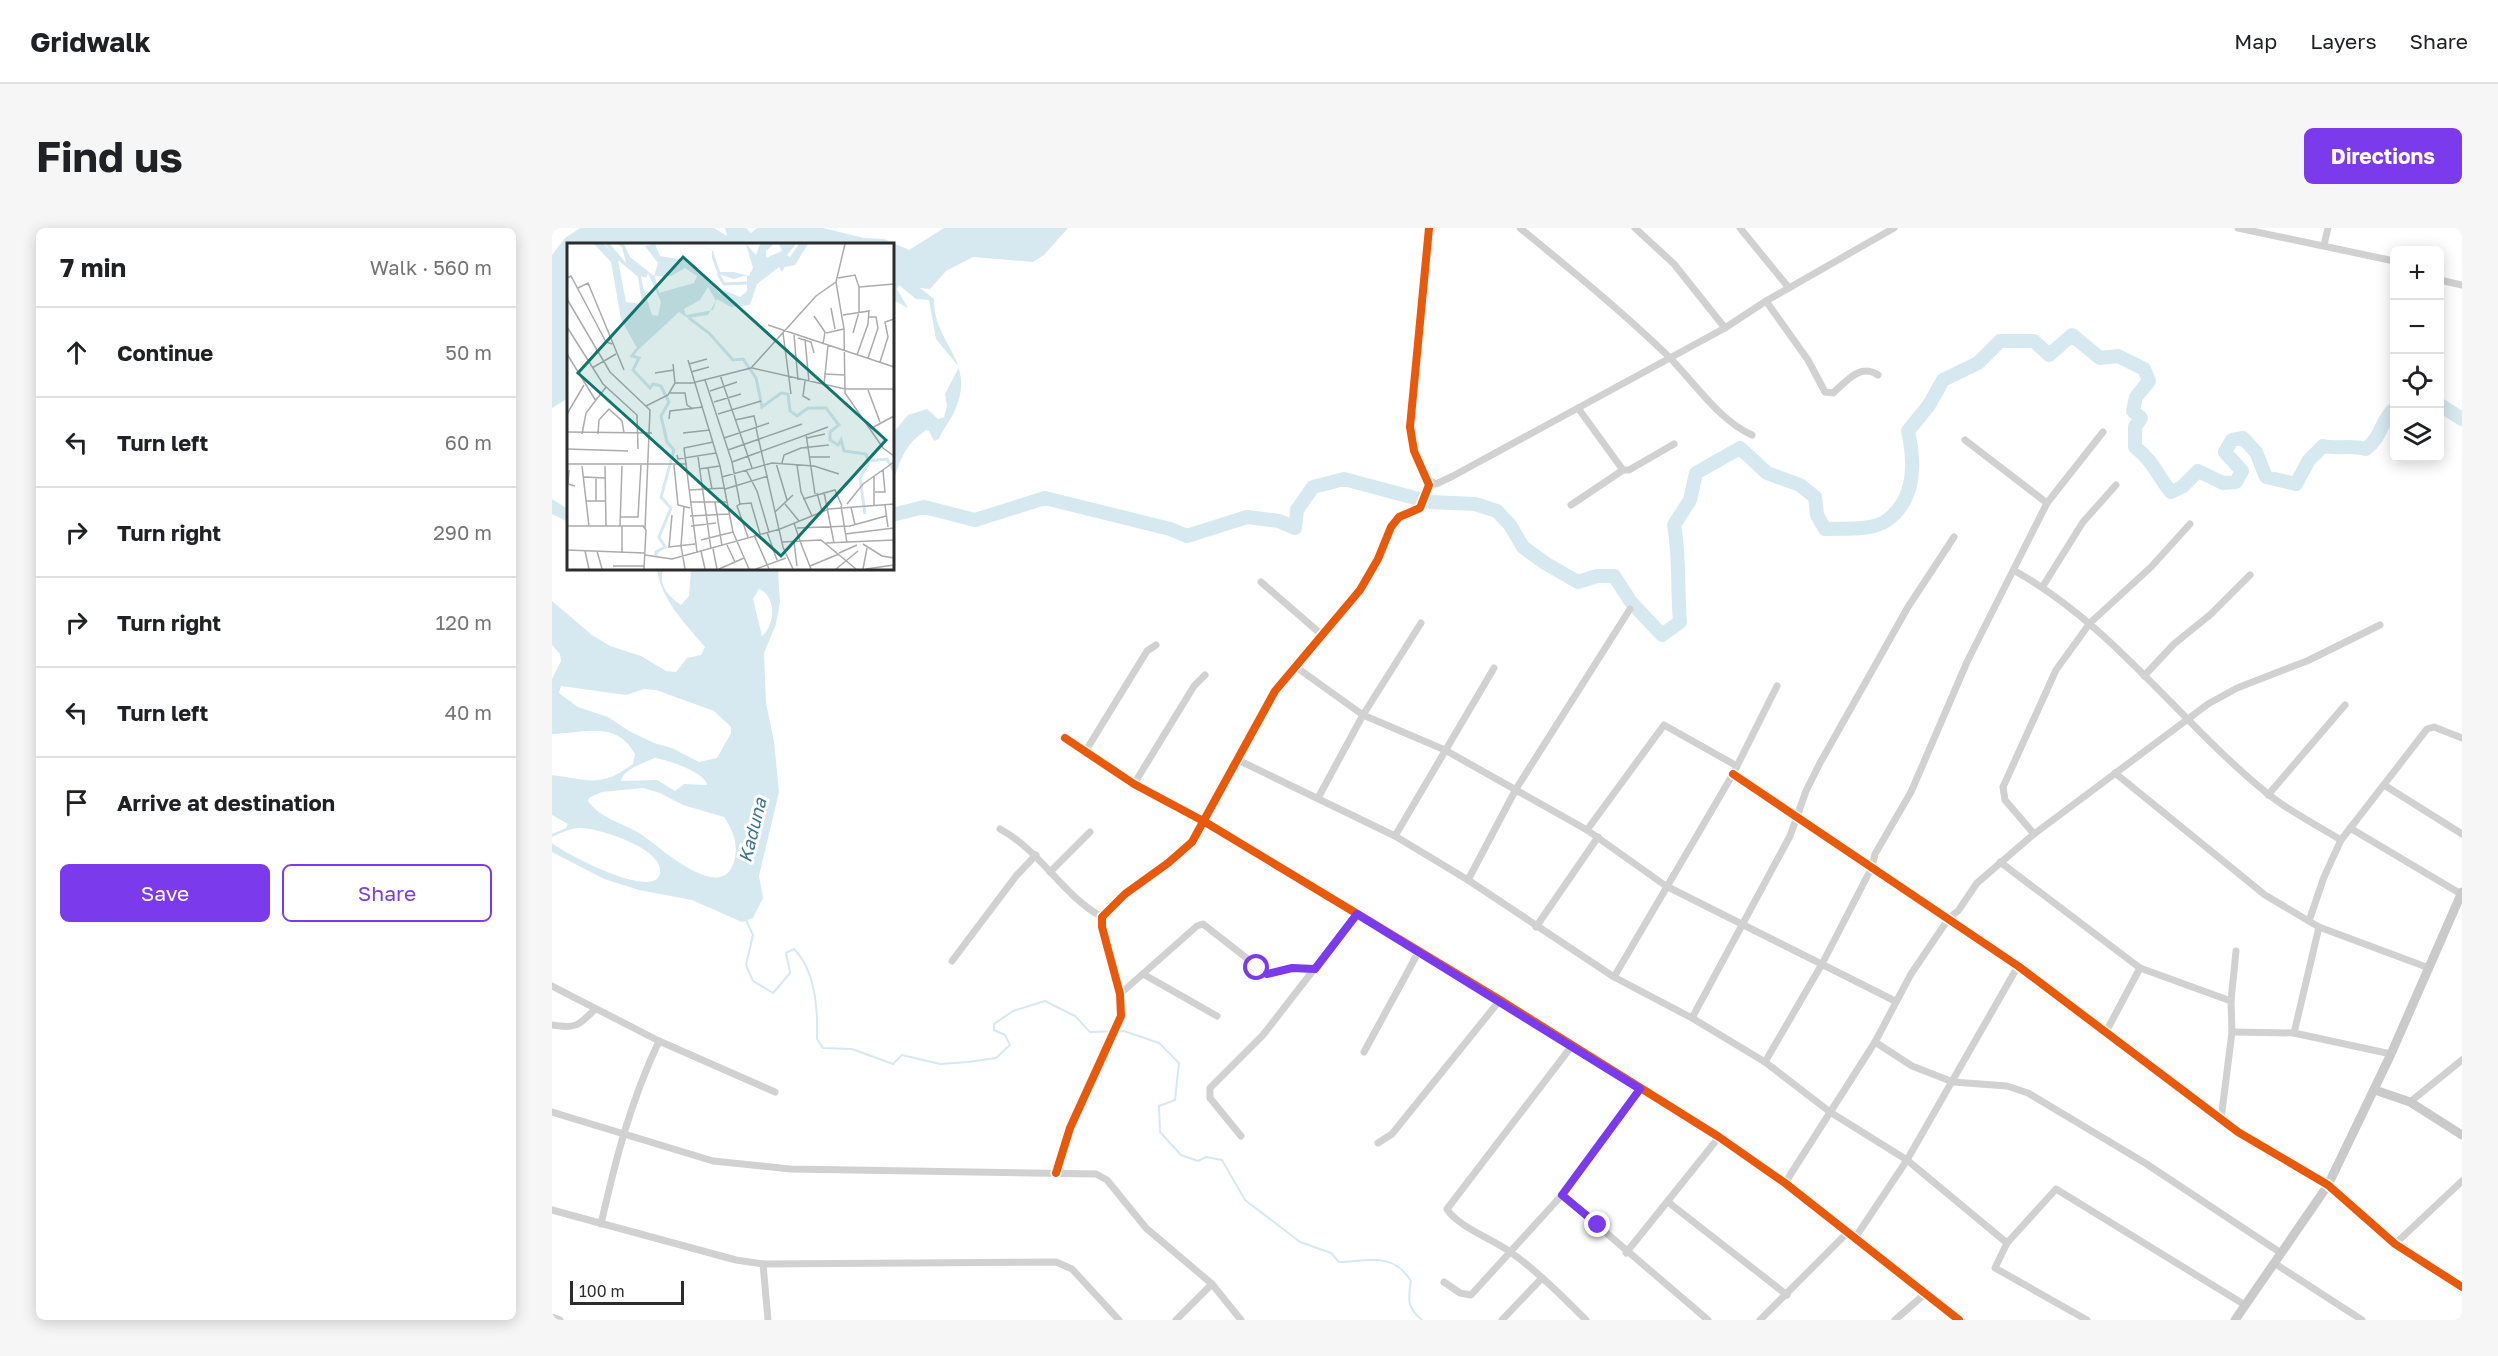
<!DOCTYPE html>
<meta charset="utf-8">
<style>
body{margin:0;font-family:"Golos Text",sans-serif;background:#f6f6f6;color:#202124}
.controls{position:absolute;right:18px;top:18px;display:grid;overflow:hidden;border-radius:9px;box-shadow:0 3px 15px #0003}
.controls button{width:54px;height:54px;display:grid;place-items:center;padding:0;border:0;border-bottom:2px solid #e0e0e0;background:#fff;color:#202124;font:30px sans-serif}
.scale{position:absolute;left:18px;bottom:15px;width:114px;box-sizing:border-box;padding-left:6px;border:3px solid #2c2c2c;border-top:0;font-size:16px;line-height:21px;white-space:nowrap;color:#2c2c2c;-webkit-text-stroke:4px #fff;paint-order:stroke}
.stop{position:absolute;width:18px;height:18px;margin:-14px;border:4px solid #7c3aed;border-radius:50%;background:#fff}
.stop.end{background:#7c3aed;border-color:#fff;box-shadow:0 2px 6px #0008}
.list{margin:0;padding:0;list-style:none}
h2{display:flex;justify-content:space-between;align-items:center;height:78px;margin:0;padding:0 24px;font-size:26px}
h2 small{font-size:20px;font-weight:400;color:#757577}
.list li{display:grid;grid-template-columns:39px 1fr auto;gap:18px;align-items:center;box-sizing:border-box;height:90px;padding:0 24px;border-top:2px solid #e0e0e0}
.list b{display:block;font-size:22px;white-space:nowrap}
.list em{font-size:20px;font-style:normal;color:#757577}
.actions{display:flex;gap:12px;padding:18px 24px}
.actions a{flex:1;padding:14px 0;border:2px solid #7c3aed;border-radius:9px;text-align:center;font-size:21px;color:#7c3aed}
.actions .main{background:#7c3aed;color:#fff}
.icon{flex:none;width:33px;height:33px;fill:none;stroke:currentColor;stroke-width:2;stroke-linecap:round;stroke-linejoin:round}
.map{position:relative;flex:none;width:1910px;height:1092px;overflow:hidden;border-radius:9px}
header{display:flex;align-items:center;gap:36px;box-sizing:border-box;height:84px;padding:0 30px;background:#fff;border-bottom:2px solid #e0e0e0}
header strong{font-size:28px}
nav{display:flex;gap:33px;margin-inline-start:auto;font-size:21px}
.intro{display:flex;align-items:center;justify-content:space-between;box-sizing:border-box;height:144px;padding:0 36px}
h1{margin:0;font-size:42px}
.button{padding:15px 27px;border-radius:9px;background:#7c3aed;color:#fff;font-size:21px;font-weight:700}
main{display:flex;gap:36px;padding:0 36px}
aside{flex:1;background:#fff;border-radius:9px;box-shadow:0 3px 15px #0003}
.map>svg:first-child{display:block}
</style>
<header>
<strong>Gridwalk</strong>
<nav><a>Map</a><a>Layers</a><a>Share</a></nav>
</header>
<div class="intro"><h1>Find us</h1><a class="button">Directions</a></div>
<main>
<aside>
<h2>7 min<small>Walk · 560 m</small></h2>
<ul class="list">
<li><svg class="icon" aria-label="ahead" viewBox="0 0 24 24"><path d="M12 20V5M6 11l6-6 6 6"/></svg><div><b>Continue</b></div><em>50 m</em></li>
<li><svg class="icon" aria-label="left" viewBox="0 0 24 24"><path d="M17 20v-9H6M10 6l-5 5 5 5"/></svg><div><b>Turn left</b></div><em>60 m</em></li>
<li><svg class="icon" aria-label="right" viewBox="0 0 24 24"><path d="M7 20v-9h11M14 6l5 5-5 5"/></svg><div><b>Turn right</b></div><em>290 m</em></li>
<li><svg class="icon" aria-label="right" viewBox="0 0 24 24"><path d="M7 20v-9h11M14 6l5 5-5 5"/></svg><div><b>Turn right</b></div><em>120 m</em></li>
<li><svg class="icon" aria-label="left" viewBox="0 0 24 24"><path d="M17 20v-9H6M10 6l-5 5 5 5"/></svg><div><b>Turn left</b></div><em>40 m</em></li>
<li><svg class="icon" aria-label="arrive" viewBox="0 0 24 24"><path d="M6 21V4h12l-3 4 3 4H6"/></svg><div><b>Arrive at destination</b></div></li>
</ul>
<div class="actions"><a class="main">Save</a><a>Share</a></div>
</aside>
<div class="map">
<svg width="1910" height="1092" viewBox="0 0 1910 1092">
<rect width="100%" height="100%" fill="#fff"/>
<g fill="#d6e9f0" fill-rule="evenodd">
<path d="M28,0H162L175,8L173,0H194L199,5L205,0H271L312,10L332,11L357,22L392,0H516L492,27L481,34L421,29L394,43L378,61L368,60L382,71C381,116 425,132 403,182C399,192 391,200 387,211L382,213L377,203L374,202C352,218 350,229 341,253V205L356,187L375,181L386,191L392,189L395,178L393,166L407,139L384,111L377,72L364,71L347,57L345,61L356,80L341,72L340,16H16V170L0,180V27L13,10Z"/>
<path d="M0,271L16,281V294L0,286Z"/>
<path d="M105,341H111C107,358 115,367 129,377L137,368L139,341H226L228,374L224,396L212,425L214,475L222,513L227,564L207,648L211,670L201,690L190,694L140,672L87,662L52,651L0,624V615C11,625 112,678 108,641C106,619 45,599 26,600C17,601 8,605 0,609V606L14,600L16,596L0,587V547C38,552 48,560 81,536L83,526C64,492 33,505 0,506V451L9,433L8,426L0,417V373L40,407L58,418L89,428L114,443L124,444L135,430L149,427L153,419C133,395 109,372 105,341ZM207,361C225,368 223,398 210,408L201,371ZM9,458L74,467L92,461L104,462L162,483L179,499V505L165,530L147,534L120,520L102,515L77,503L56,489L26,479L7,465ZM103,530C116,532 153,544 155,557L132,556L123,563L105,552L69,553C71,541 92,535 103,530ZM91,560L108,565L131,577L172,589C181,602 187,617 182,633C170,679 104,615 87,605C70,595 48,590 36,573L37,570L50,564Z"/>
</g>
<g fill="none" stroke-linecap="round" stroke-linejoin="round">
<path stroke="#d6e9f0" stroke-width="2" d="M194,692L201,707L194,737L201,753L221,765L238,745L234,725L242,721C264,743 266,782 265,811L271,820L300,821L341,836L350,827L388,836L416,834L444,830L458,817L453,807L442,802V796L461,783L493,773L523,788L538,804L572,803L607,815L627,835L623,872L607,878L608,904L629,927L646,933L654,929L670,932L693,972L748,1014L779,1025L787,1034C817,1033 841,1024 859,1053C856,1071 855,1080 870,1092"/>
<g stroke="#d6e9f0" stroke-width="14">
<path d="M1888,177L1910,191"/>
<path d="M340,287L372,279L423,292L493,270L618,301L635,308L695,289L727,293L743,300L745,282L761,259L792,251L878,274L923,276L945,283L958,297L971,319L993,335L1026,354L1045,348H1062L1079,374L1110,407L1128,394C1125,361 1128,329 1122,297L1138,272L1144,245L1188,220L1215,245L1248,257L1263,269L1265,287L1273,301C1290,300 1319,303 1334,293C1364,272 1363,234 1356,203L1377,177L1391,152L1426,135L1448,113H1482L1497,127L1520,107L1548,130L1566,128L1592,141L1597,153L1584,169L1581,183L1589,190L1583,199V219C1603,235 1604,246 1619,264L1630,259L1646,243L1671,255L1684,254L1690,243L1673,224L1680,212L1691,210L1704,224L1714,249L1744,256L1757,232L1771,218C1786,221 1799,217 1814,221C1830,209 1830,190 1842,181"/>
</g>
<g stroke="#d1d1d1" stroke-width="7">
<path d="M968,0C1018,41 1067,81 1114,126C1141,152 1165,191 1200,207"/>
<path d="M1083,0L1122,36L1173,100"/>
<path d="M1188,0L1237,60"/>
<path d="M1686,0L1842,33"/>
<path d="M1772,17L1776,0"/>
<path d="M1888,52L1910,57"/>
<path d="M1214,73L1256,132L1273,164L1281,165C1295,153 1308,135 1326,147"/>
<path d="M1026,180L1071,242"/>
<path d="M1413,212L1495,275"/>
<path d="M874,251L884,256L901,248L1173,100L1214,73L1342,0"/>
<path d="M1019,277L1071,242H1077L1122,216"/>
<path d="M1463,343C1562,398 1628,495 1716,566C1738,584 1765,597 1789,612"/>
<path d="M709,354L770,407"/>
<path d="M1491,358L1531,294L1564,257"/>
<path d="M744,439L811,487L893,522L1035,602L1114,658L1343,773"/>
<path d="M1592,448L1622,416L1659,386L1698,347"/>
<path d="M513,510L582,556L653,594L948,772L1167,909L1233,955L1407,1092"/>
<path d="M533,524L595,423L604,417"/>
<path d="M686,532L843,608L916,652L1062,749L1140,790L1213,834L1278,884L1355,932L1455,1015"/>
<path d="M1563,545L1713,667L1767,699L1877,740"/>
<path d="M1181,546L1466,738L1686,904L1776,957L1843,1016L1910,1059"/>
<path d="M582,556L642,458L653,447"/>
<path d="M1832,557L1910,606"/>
<path d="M1716,567L1793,477"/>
<path d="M766,570L811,487L869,395"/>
<path d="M1798,600L1909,666"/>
<path d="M448,601C489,623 510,667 550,689"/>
<path d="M1035,602L1112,497L1185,538"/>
<path d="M1482,606L1453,572L1451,559L1504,442L1538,395L1599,339L1638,296"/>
<path d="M843,608L942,440"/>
<path d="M1448,634L1588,740L1679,773"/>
<path d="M498,644L538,604"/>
<path d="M916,652L964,561L1078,381"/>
<path d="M1757,693L1772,649L1789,612L1875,501L1882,499L1910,510"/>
<path d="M984,699L1046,609"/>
<path d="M400,733L464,648L484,627"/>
<path d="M591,746L665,788"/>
<path d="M1062,749L1181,546L1225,458"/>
<path d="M0,758L107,813L223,864"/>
<path d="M568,766L645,698L651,696L715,746L740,740L763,741"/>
<path d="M1140,790L1238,608L1254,563L1268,535L1356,379L1402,309"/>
<path d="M0,797C23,801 27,798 43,781"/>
<path d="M1555,802L1588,740"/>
<path d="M1680,804L1742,805L1839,826"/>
<path d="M1742,805L1767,699"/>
<path d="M1323,814L1360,838L1401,854L1455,858L1476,865L1593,935L1729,1025"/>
<path d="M1019,819L895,981C905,998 940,1011 957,1023C984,1042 1010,1068 1034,1092"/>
<path d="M812,824L867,723"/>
<path d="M1213,834L1270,736L1320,639L1323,626L1359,564L1415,434L1495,275L1551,204"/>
<path d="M1858,874L1910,832"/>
<path d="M0,884L161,933L238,941L544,946L555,952L594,1000L660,1056L689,1092"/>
<path d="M1669,891L1680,804L1679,773L1684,723"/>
<path d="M689,908L658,870V860L711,807L805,686"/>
<path d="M826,915L840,906L948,772"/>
<path d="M504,945L518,900L569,788L568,766L550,699V689L573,666L616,635L640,614L723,463L808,362L826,331L839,299L847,289L868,280L877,257L862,223L858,199L877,0"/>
<path d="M1233,955L1323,814L1359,746L1397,690L1406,683L1425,655L1482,606L1656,476L1685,460L1755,433L1828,397"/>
<path d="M1010,967L1156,1092"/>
<path d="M1116,974L1235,1067"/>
<path d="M0,982L184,1032L211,1036L504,1034L520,1041L567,1092"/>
<path d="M49,996C64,930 78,875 107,813"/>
<path d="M1303,1010L1355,932L1466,738"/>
<path d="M1843,1016L1910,953"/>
<path d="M1074,1025L1167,909"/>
<path d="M1722,1035L1810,1092"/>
<path d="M211,1036L216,1092"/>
<path d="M892,1054L908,1065L919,1067L1010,967L1088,861"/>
<path d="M0,1089L8,1092"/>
<path d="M624,1092L660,1056"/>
<path d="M950,1092L989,1051"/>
<path d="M1208,1092L1296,1004"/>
<path d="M1343,1092L1375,1064"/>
<path d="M1535,1092L1443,1040L1455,1015L1504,961L1693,1077"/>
</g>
<g stroke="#cacaca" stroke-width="9">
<path d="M1823,862L1858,874L1910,907"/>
<path d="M1683,1092L1776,957L1839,826L1910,664"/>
</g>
<g stroke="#fff" stroke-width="11">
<g id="cycleway">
<path d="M513,510L582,556L653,594L948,772L1167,909L1233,955L1407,1092"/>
<path d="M1181,546L1466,738L1686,904L1776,957L1843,1016L1910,1059"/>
<path d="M504,945L518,900L569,788L568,766L550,699V689L573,666L616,635L640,614L723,463L808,362L826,331L839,299L847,289L868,280L877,257L862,223L858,199L877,0"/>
</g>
</g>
<use href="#cycleway" stroke="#e8590c" stroke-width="8"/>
</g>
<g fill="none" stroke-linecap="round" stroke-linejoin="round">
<path stroke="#7c3aed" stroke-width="8" d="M705,740L715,746L740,740L763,741L805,686L1088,861L1010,967L1046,997"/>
</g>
<g text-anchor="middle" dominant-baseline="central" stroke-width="6" stroke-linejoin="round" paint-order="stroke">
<g font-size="18" font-style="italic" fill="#3d758b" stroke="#fff">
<text transform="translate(200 602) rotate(-76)">Kaduna</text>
</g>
</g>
<g transform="translate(15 15)">
<rect width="327" height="327" fill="#fff"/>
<path d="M27,1H37L42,6L38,1H43L59,20L55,4L50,1H57L63,14L87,33L91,20L78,3L88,1L93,13L124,18L152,50L157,51V47L173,54L180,48V32L167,36L151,31L145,15V8L132,1L146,8L153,29H167L182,33L186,25L179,1L189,12L193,1H207L199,8V15L215,8L212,1H229L220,12L223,14L232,1H241L228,22L218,24L215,29L212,24L190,41L183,62L164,64L150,56L141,72L121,75L112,69L71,107L54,76L44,19ZM51,17L71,34L75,61L59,59ZM118,25L130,33L127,40L92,50L88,33H104ZM81,30L94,59L91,73L85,72L76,43L74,33L79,35ZM141,44L149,58L146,67L119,72L117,66L133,57Z" fill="#d6e9f0" fill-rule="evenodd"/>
<path fill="none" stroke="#d6e9f0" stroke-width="3" d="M151,31L157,41L181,40M122,75L142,90L166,117L176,116L189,135L195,164L214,150L221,151L223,168L230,173L241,165H259L272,182L263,189V197L271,202L274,197L277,208L299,211L301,218L320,216L327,228M70,106L65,113L72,115L66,127L83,145L86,141L94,143L102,159L94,173L100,199L107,207L94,254L104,265L92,294L98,304L89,309V314M298,271L293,235L303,218"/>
<path fill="none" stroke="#ababab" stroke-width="1.5" d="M278,1L269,39L277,86L278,150L316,205L327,213M0,35L4,33L39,99L45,101M271,35L288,32L292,44V69L286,90M292,44L327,41M11,45L21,40L57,127M0,56L43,129L83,167L78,286M264,65L268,86M276,72L302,68L301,81L290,112M247,73L258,89L256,101M201,82L327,124M0,84L36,141L70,172L71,206M216,90L224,151M259,90L277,86M227,92L231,137M231,95L244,99L247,110M238,96L242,139M0,111L29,158M301,115L311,85L309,74H301M121,117L153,223L166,289L182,326M313,119L321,94L318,79L327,76M106,121L108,140M122,121L140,116M25,125L49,111M185,125L278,146H327M124,129L142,124M88,130L107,127M257,131L278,132M153,132L185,225M138,137L165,219L173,261M238,138L236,153L243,157M257,142L261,102M301,147L313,179M143,148L170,139M103,150H118L120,162L126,166M147,159L174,151M79,163L101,152L108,140H125L184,125L249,53L269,39M0,171L17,142M151,171L194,158M102,176L103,168L136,164M168,177L187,173L190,185M189,185L216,304L226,326M303,186L327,173M0,189L85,190M116,190L143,187M15,191L19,170L39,144M31,191L32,177L42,166L55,178L57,190M239,191L248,251M157,195L202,180M240,195L258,191M0,206L61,208M161,207L235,181M110,212L111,216L149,210M131,214L144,306M242,214H263M165,219L261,184M209,220L220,257M215,220L217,212L234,205L262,202M0,221H120M107,222L111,262L123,265M230,222L234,249L245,273M15,223L22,283M38,223L39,283M141,225L145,246M132,226L153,223M2,227L1,241L8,243M179,227L190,248L202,289M307,233V263M17,234L38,235M155,234L205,220L247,223L272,231M29,235V258M158,246L201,233M122,247L157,245M257,249L267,300M308,249H318L316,227M250,250L255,268M236,256L268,247L275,263M19,258H38M123,259H160M148,259L155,303M218,261L232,278M280,261L296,241L327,219M318,262L321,284M274,263L280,300M117,264L114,303L118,326M284,264L288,282M208,269L226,252M105,272L102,304L128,301M123,273L162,271M54,274H71L74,222M227,280L233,298L254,297L289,326M0,283H76L79,287L77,326M53,283L55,223M124,283L149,280M230,285L283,283L319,273M200,289L210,317M278,291L327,285M187,292L202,326M181,294L170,263L173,261L184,260L193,291M134,297L166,289M215,299L233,298L244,326M227,299L230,323M259,300L327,297M296,301L315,313L327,315M160,302L168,319M146,306L150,326M0,307L77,310M18,308L22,326M30,308L35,326M134,308L138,326M55,309V283M130,309L117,205L146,199M272,310L290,302M78,312L105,316L213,286L262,266L327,261M46,323H77M243,323L272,311M152,326L177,315M189,326L219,315M269,326L291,308M296,326L300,305M299,326L327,322"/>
<path fill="#0f766e" fill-opacity="0.15" stroke="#0f766e" stroke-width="3" d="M116,14L319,197L214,313L11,130Z"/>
<rect width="327" height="327" fill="none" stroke="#2c2c2c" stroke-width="3"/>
</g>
</svg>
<div class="controls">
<button>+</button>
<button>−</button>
<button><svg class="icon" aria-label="locate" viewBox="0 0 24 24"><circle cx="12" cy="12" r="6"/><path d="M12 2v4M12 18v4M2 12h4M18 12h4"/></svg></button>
<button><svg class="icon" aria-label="layers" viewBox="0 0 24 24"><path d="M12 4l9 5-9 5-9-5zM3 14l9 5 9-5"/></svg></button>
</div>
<div class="scale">100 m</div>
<div class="stop" style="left:705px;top:740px"></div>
<div class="stop end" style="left:1046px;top:997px"></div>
</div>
</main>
